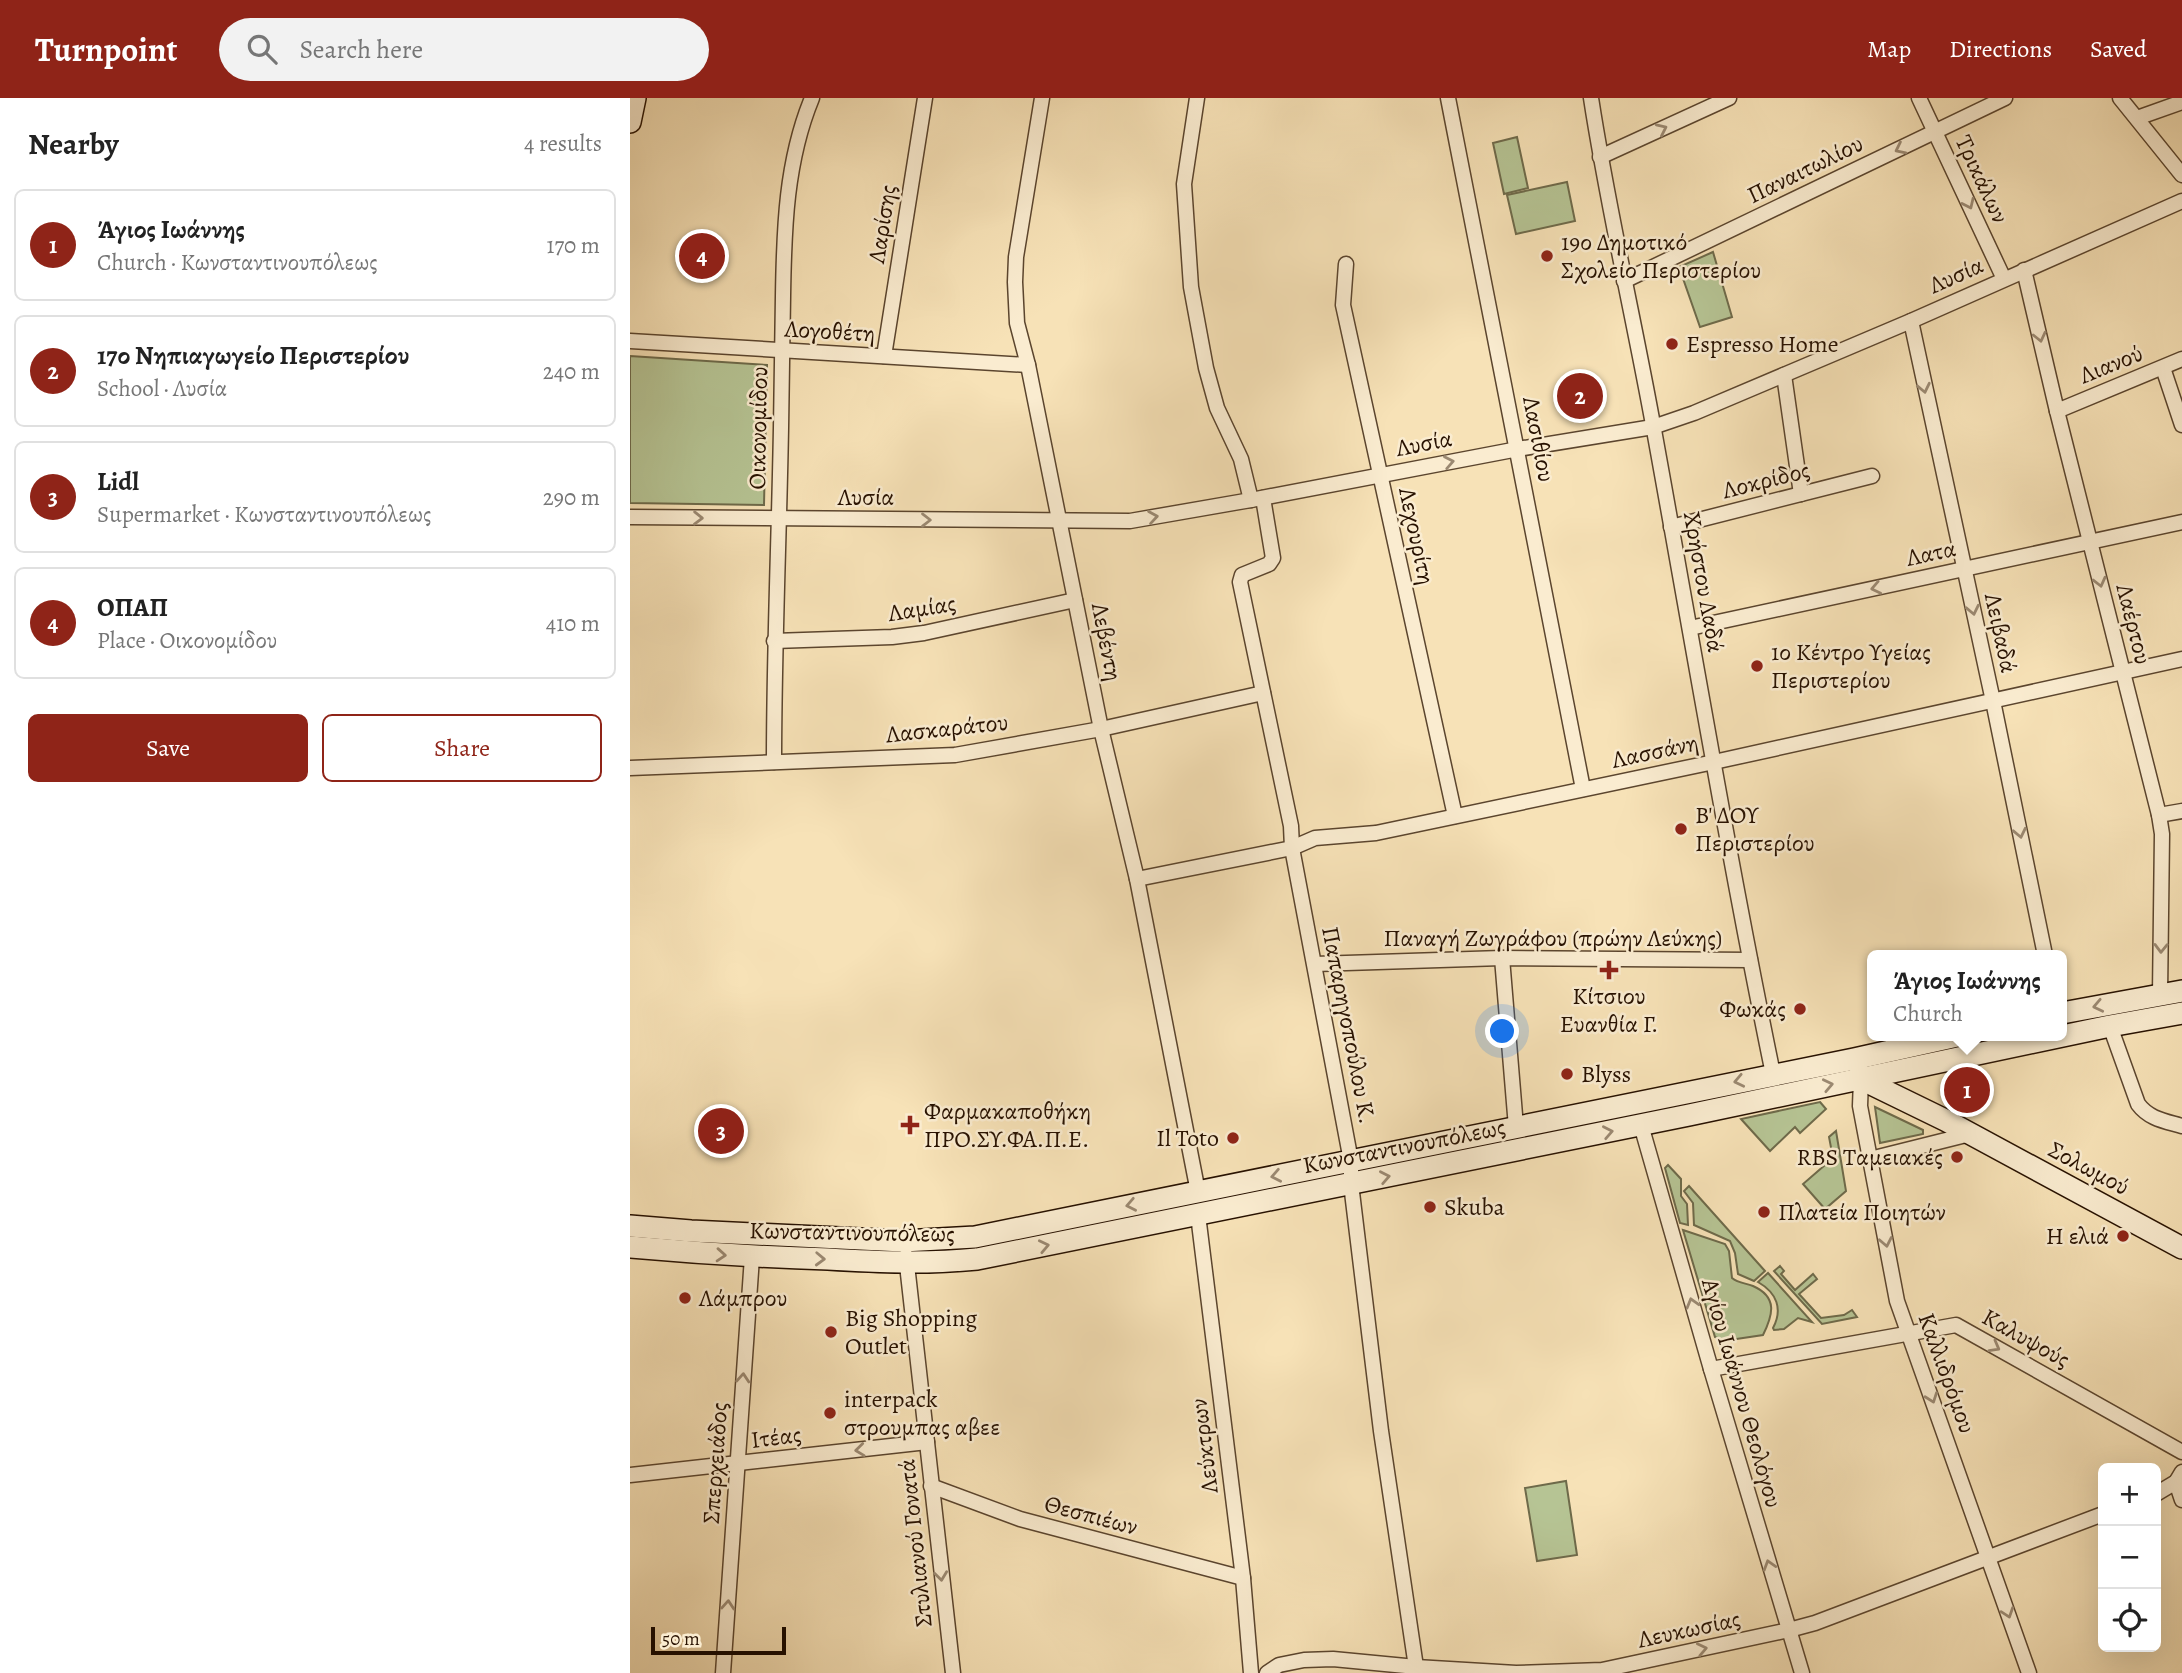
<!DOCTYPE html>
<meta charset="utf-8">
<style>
body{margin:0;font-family:Alegreya,serif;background:#f2f2f2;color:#222}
.controls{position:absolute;right:21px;bottom:21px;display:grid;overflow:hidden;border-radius:10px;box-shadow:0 7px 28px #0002}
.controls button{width:63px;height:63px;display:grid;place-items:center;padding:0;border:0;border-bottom:2px solid #e0e0e0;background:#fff;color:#222;font:35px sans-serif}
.scale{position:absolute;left:21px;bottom:18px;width:135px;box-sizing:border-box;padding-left:7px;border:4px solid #271100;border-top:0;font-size:19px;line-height:24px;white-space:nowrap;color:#271100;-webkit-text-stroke:5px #faecd0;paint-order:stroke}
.you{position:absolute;left:873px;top:934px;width:24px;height:24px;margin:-18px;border:5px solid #fff;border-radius:50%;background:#1a73e8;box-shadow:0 0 0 10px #1a73e833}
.badge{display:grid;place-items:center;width:46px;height:46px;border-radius:50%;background:#8f2418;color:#fff;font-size:23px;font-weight:700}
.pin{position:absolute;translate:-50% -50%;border:4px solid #fff;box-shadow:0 2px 7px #0006}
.popup{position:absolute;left:1237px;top:852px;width:200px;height:91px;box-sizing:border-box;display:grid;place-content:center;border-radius:10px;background:#fff;filter:drop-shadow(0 2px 5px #0005);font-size:23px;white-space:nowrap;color:#767676}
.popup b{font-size:26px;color:#222}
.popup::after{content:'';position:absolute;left:50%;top:100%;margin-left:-14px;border:14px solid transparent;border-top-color:#fff}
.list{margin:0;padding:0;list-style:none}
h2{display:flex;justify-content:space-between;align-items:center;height:91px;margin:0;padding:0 28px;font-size:30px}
h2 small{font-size:23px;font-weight:400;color:#767676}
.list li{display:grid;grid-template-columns:46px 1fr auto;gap:21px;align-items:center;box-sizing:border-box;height:112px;margin:0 14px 14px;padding:0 14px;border:2px solid #e0e0e0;border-radius:10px}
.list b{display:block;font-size:26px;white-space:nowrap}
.list p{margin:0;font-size:23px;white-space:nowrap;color:#767676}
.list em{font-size:23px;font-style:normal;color:#767676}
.actions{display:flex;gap:14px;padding:21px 28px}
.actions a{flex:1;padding:16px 0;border:2px solid #8f2418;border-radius:10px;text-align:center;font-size:24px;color:#8f2418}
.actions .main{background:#8f2418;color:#fff}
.icon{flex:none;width:38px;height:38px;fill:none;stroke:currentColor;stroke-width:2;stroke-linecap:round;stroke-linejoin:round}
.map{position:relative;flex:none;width:1552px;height:1575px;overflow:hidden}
header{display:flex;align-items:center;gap:42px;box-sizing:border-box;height:98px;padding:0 35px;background:#8f2418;color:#fff}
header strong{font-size:33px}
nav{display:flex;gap:38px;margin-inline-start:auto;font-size:24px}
.search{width:490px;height:63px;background:#f2f2f2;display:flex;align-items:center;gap:18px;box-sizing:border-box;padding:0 24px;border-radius:38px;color:#767676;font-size:26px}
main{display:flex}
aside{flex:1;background:#fff}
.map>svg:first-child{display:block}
</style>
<header>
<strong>Turnpoint</strong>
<div class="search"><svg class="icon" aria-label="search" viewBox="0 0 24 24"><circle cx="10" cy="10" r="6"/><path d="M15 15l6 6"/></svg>Search here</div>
<nav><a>Map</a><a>Directions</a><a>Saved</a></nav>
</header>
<main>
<aside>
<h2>Nearby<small>4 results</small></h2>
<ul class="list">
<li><span class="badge">1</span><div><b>Άγιος Ιωάννης</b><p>Church · Κωνσταντινουπόλεως</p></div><em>170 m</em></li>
<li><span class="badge">2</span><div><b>17ο Νηπιαγωγείο Περιστερίου</b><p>School · Λυσία</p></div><em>240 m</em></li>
<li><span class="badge">3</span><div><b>Lidl</b><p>Supermarket · Κωνσταντινουπόλεως</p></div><em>290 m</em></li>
<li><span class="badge">4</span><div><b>ΟΠΑΠ</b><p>Place · Οικονομίδου</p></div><em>410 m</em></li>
</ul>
<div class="actions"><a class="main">Save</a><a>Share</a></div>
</aside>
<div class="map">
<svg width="1552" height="1575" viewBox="0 0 1552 1575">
<rect width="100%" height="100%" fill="#f7e2b7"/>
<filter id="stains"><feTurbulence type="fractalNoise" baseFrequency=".00286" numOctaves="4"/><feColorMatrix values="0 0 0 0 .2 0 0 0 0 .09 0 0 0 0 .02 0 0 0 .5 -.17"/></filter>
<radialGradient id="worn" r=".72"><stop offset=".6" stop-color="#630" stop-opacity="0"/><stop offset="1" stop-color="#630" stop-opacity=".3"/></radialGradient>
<g fill="#b6c494" stroke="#6e6a4a" stroke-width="2">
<path d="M887,39L898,90L874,96L863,45Z"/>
<path d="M937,84L945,123L886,136L877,97Z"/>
<path d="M1083,154L1102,219L1070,229L1049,169Z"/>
<path d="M0,258L137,267L134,407L0,405Z"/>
<path d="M1190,1004L1196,1011L1170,1035L1165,1029L1140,1053L1111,1021Z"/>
<path d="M1245,1009L1293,1032V1036L1250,1045Z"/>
<path d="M1206,1033L1216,1093L1195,1111L1173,1086L1203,1060L1199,1039Z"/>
<path d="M1038,1067L1051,1081V1098L1057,1106L1058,1127L1050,1125L1035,1070Z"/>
<path d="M1059,1088L1135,1173L1124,1183L1108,1176L1105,1155L1100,1143L1064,1127L1063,1105L1054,1093Z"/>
<path d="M1053,1132L1095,1146L1099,1153L1102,1180C1108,1185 1115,1185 1123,1188C1148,1199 1143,1217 1133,1237L1093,1243L1085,1239Z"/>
<path d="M1150,1168L1154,1173L1151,1176L1165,1192L1183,1176L1187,1181L1169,1196L1191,1220L1214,1217L1222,1212L1227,1219L1192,1226L1144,1173Z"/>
<path d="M1138,1175L1182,1224L1168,1220L1154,1231L1144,1232L1143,1230C1153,1211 1147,1195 1128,1184Z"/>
<path d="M936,1383L947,1457L907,1463L895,1390Z"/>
</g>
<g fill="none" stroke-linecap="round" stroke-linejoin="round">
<g stroke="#5b452e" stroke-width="17">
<g id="street">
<path d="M412,0L386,159L385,184L387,225L398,267L471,631L507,781L568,1094"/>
<path d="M567,0L554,86L561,189L576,270L587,310L611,361L621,402"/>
<path d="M818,0L953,691"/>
<path d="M961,0C978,111 1004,221 1024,332C1063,547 1099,762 1143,976"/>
<path d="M1289,0L1374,181"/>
<path d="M1490,0L1552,77"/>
<path d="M1507,20L1552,4"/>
<path d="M970,59L1099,0"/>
<path d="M716,166L713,207L825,718"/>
<path d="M1394,172L1427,313L1529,717L1532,736L1530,896"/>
<path d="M994,183L1375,0"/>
<path d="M1281,223L1363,603L1415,857"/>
<path d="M0,243L398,267"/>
<path d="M254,258L295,0"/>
<path d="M1533,270L1552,327"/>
<path d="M1154,277L1171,396"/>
<path d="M1427,313L1552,261"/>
<path d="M633,400L643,460L639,466L612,477L610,484L661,728L662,750L721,1063V1086L751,1333L786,1569"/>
<path d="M0,419L500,423L621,402L888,351L1023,329L1064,315L1281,223L1552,103"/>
<path d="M1041,429L1242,378"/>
<path d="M1060,530L1552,424"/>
<path d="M144,543L262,539L294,535L445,502"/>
<path d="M144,664C144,553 149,442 151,330C152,286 152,242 153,198C154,130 156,63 182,0"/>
<path d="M0,670L325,657L471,631L633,595"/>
<path d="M1529,717L1552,713"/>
<path d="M507,781L662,750L685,740L746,735L1084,664L1552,561"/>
<path d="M872,860L886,1029"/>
<path d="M685,866L872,860L1120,862"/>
<path d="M1480,928L1508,1006C1519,1021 1535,1023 1552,1028"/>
<path d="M1231,981L1230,1008L1267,1203L1399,1575"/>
<path d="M1011,1027L1081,1271L1172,1575"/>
<path d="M1240,1061L1340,1036"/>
<path d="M568,1117L613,1480L621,1575"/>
<path d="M276,1158L323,1575"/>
<path d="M1081,1271L1326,1227L1552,1354"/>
<path d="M0,1377L297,1344"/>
<path d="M1546,1384L1552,1402"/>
<path d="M301,1388L390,1421L613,1480"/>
<path d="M1526,1396L1546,1384L1552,1374"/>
<path d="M93,1575L122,1159"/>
<path d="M637,1575L649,1567L674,1562L703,1561L786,1569L886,1575L972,1572L1159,1532L1185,1525L1473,1416"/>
</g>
</g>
<g stroke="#271100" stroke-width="24">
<g id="secondary">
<path d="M0,24L5,0"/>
<path d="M1432,915L1552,893"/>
<path d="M1230,976L1231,981L1315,1022L1552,1150"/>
<path d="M0,1128L61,1133L273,1143L345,1139L1224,961L1327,938"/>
<path d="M0,1149C66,1155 132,1159 198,1161C248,1164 297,1166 347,1161L1059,1017L1480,928L1552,915"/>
</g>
</g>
<use href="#street" stroke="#faecd0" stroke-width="14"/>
<use href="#secondary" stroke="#faecd0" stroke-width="21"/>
</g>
<defs><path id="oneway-chevron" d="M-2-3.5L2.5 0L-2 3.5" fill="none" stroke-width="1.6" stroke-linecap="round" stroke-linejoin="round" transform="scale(1.75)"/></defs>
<g stroke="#9b8972">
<use href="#oneway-chevron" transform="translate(1032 31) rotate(-25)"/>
<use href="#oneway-chevron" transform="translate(1270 51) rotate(154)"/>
<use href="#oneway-chevron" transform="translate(1339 106) rotate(65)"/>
<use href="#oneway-chevron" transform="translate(1410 239) rotate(77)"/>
<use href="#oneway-chevron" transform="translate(1294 290) rotate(78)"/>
<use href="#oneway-chevron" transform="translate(819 364) rotate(-11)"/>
<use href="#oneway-chevron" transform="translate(523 419) rotate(-9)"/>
<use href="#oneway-chevron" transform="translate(68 420) rotate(1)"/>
<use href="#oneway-chevron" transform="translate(296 422)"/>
<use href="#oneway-chevron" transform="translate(1470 484) rotate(76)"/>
<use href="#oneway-chevron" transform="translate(1246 490) rotate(168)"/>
<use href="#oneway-chevron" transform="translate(1343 512) rotate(78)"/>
<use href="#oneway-chevron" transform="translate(1390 735) rotate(78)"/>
<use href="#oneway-chevron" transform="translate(1531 850) rotate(91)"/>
<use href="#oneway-chevron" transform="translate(1468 908) rotate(168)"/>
<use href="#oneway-chevron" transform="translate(1109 983) rotate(168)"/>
<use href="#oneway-chevron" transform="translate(1198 987) rotate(-12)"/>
<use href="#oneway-chevron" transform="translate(978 1034) rotate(-11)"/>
<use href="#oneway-chevron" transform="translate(646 1078) rotate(169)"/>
<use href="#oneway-chevron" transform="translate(755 1079) rotate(-11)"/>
<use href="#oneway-chevron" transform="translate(501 1107) rotate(169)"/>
<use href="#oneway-chevron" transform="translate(1256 1144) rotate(79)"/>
<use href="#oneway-chevron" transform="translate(414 1148) rotate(-12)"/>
<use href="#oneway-chevron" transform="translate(91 1157) rotate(4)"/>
<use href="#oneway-chevron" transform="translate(190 1161) rotate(2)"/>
<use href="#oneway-chevron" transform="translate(1062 1205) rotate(-106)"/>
<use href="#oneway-chevron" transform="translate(1365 1249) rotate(29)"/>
<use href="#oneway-chevron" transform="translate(113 1280) rotate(-86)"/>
<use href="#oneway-chevron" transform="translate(1302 1300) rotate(70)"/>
<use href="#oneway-chevron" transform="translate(230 1352) rotate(173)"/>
<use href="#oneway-chevron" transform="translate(1139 1467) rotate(-107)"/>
<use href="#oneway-chevron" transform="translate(311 1478) rotate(83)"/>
<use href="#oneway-chevron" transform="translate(98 1507) rotate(-86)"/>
<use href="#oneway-chevron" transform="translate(1378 1515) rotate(71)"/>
<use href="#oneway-chevron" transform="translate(1072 1551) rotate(-12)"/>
</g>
<g fill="#8f2418" stroke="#faecd0" stroke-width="2.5">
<circle cx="917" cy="158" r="7"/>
<circle cx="1042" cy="246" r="7"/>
<circle cx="1127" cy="568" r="7"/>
<circle cx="1051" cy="731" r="7"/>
<path d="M975.5 861.5h7v7h7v7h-7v7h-7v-7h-7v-7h7z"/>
<circle cx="1170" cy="911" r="7"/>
<circle cx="937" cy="976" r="7"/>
<path d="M276.5 1016.5h7v7h7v7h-7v7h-7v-7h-7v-7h7z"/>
<circle cx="603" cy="1040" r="7"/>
<circle cx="1327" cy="1059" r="7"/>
<circle cx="800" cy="1109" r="7"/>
<circle cx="1134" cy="1114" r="7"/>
<circle cx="1493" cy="1138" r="7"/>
<circle cx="55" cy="1200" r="7"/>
<circle cx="201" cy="1234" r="7"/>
<circle cx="200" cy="1315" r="7"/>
</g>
<g text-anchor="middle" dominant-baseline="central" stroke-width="5" stroke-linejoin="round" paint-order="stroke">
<g font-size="24" fill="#271100" stroke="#faecd0">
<text transform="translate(1175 71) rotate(-26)">Παναιτωλίου</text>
<text transform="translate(1352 81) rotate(65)">Τρικάλων</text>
<text transform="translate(252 126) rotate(-81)">Λαρίσης</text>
<text transform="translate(1326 177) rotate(-24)">Λυσία</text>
<text transform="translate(200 233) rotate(3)">Λογοθέτη</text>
<text transform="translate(1481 266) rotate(-22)">Λιανού</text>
<text transform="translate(128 330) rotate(-89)">Οικονομίδου</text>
<text transform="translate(909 341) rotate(79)">Λασιθίου</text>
<text transform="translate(794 345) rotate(-11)">Λυσία</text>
<text transform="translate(1136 382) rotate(-14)">Λοκρίδος</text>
<text x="236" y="399">Λυσία</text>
<text transform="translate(787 438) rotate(78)">Λεχουρίτη</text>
<text transform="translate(1301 455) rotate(-12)">Λατα</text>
<text transform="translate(1074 484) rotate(80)">Χρήστου Λαδά</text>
<text transform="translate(292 510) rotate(-9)">Λαμίας</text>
<text transform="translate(1504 526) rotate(76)">Λαέρτου</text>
<text transform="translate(1371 535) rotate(78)">Λειβαδά</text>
<text transform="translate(477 544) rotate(79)">Λεβέντη</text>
<text transform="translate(317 630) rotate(-6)">Λασκαράτου</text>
<text transform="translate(1025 653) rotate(-12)">Λασσάνη</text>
<text x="923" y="840">Παναγή Ζωγράφου (πρώην Λεύκης)</text>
<text transform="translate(719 927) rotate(79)">Παπαρηγοπούλου Κ.</text>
<text transform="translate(774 1048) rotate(-11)">Κωνσταντινουπόλεως</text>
<text transform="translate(1459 1070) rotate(28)">Σολωμού</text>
<text transform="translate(222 1134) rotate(1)">Κωνσταντινουπόλεως</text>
<text transform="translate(1396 1240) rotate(29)">Καλυψούς</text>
<text transform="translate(1317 1275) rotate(70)">Καλλιδρόμου</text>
<text transform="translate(1112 1295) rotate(74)">Αγίου Ιωάννου Θεολόγου</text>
<text transform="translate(146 1339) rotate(-7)">Ιτέας</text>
<text transform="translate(574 1348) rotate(-97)">Λεύκτρων</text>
<text transform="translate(85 1365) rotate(-86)">Σπερχειάδος</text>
<text transform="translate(461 1417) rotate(15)">Θεσπιέων</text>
<text transform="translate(285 1445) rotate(-96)">Στυλιανού Γονατά</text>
<text transform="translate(1059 1531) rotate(-12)">Λευκωσίας</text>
</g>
<g font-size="24" fill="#271100" stroke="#faecd0" text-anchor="start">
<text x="931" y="144">19ο Δημοτικό<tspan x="931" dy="28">Σχολείο Περιστερίου</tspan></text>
<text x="1056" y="246">Espresso Home</text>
<text x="1141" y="554">1ο Κέντρο Υγείας<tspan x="1141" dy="28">Περιστερίου</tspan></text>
<text x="1065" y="717">Β' ΔΟΥ<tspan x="1065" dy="28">Περιστερίου</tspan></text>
<text x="979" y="898" text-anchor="middle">Κίτσιου<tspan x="979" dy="28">Ευανθία Γ.</tspan></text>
<text x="1156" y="911" text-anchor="end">Φωκάς</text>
<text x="951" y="976">Blyss</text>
<text x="294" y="1013">Φαρμακαποθήκη<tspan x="294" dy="28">ΠΡΟ.ΣΥ.ΦΑ.Π.Ε.</tspan></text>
<text x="589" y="1040" text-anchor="end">Il Toto</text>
<text x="1313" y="1059" text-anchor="end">RBS Ταμειακές</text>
<text x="814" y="1109">Skuba</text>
<text x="1148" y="1114">Πλατεία Ποιητών</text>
<text x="1479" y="1138" text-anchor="end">Η ελιά</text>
<text x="69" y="1200">Λάμπρου</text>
<text x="215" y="1220">Big Shopping<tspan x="215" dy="28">Outlet</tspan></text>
<text x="214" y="1301">interpack<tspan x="214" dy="28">στρουμπας αβεε</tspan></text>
</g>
</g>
<rect width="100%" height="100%" filter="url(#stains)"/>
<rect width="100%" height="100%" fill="url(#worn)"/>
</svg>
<div class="controls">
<button>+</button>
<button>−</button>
<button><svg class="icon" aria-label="locate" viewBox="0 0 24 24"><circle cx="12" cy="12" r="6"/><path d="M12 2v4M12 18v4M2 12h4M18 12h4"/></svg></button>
</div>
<div class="scale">50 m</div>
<div class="you"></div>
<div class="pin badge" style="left:1337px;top:992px">1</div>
<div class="popup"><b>Άγιος Ιωάννης</b>Church</div>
<div class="pin badge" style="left:950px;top:298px">2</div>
<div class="pin badge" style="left:91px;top:1033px">3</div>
<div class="pin badge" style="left:72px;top:158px">4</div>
</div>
</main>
